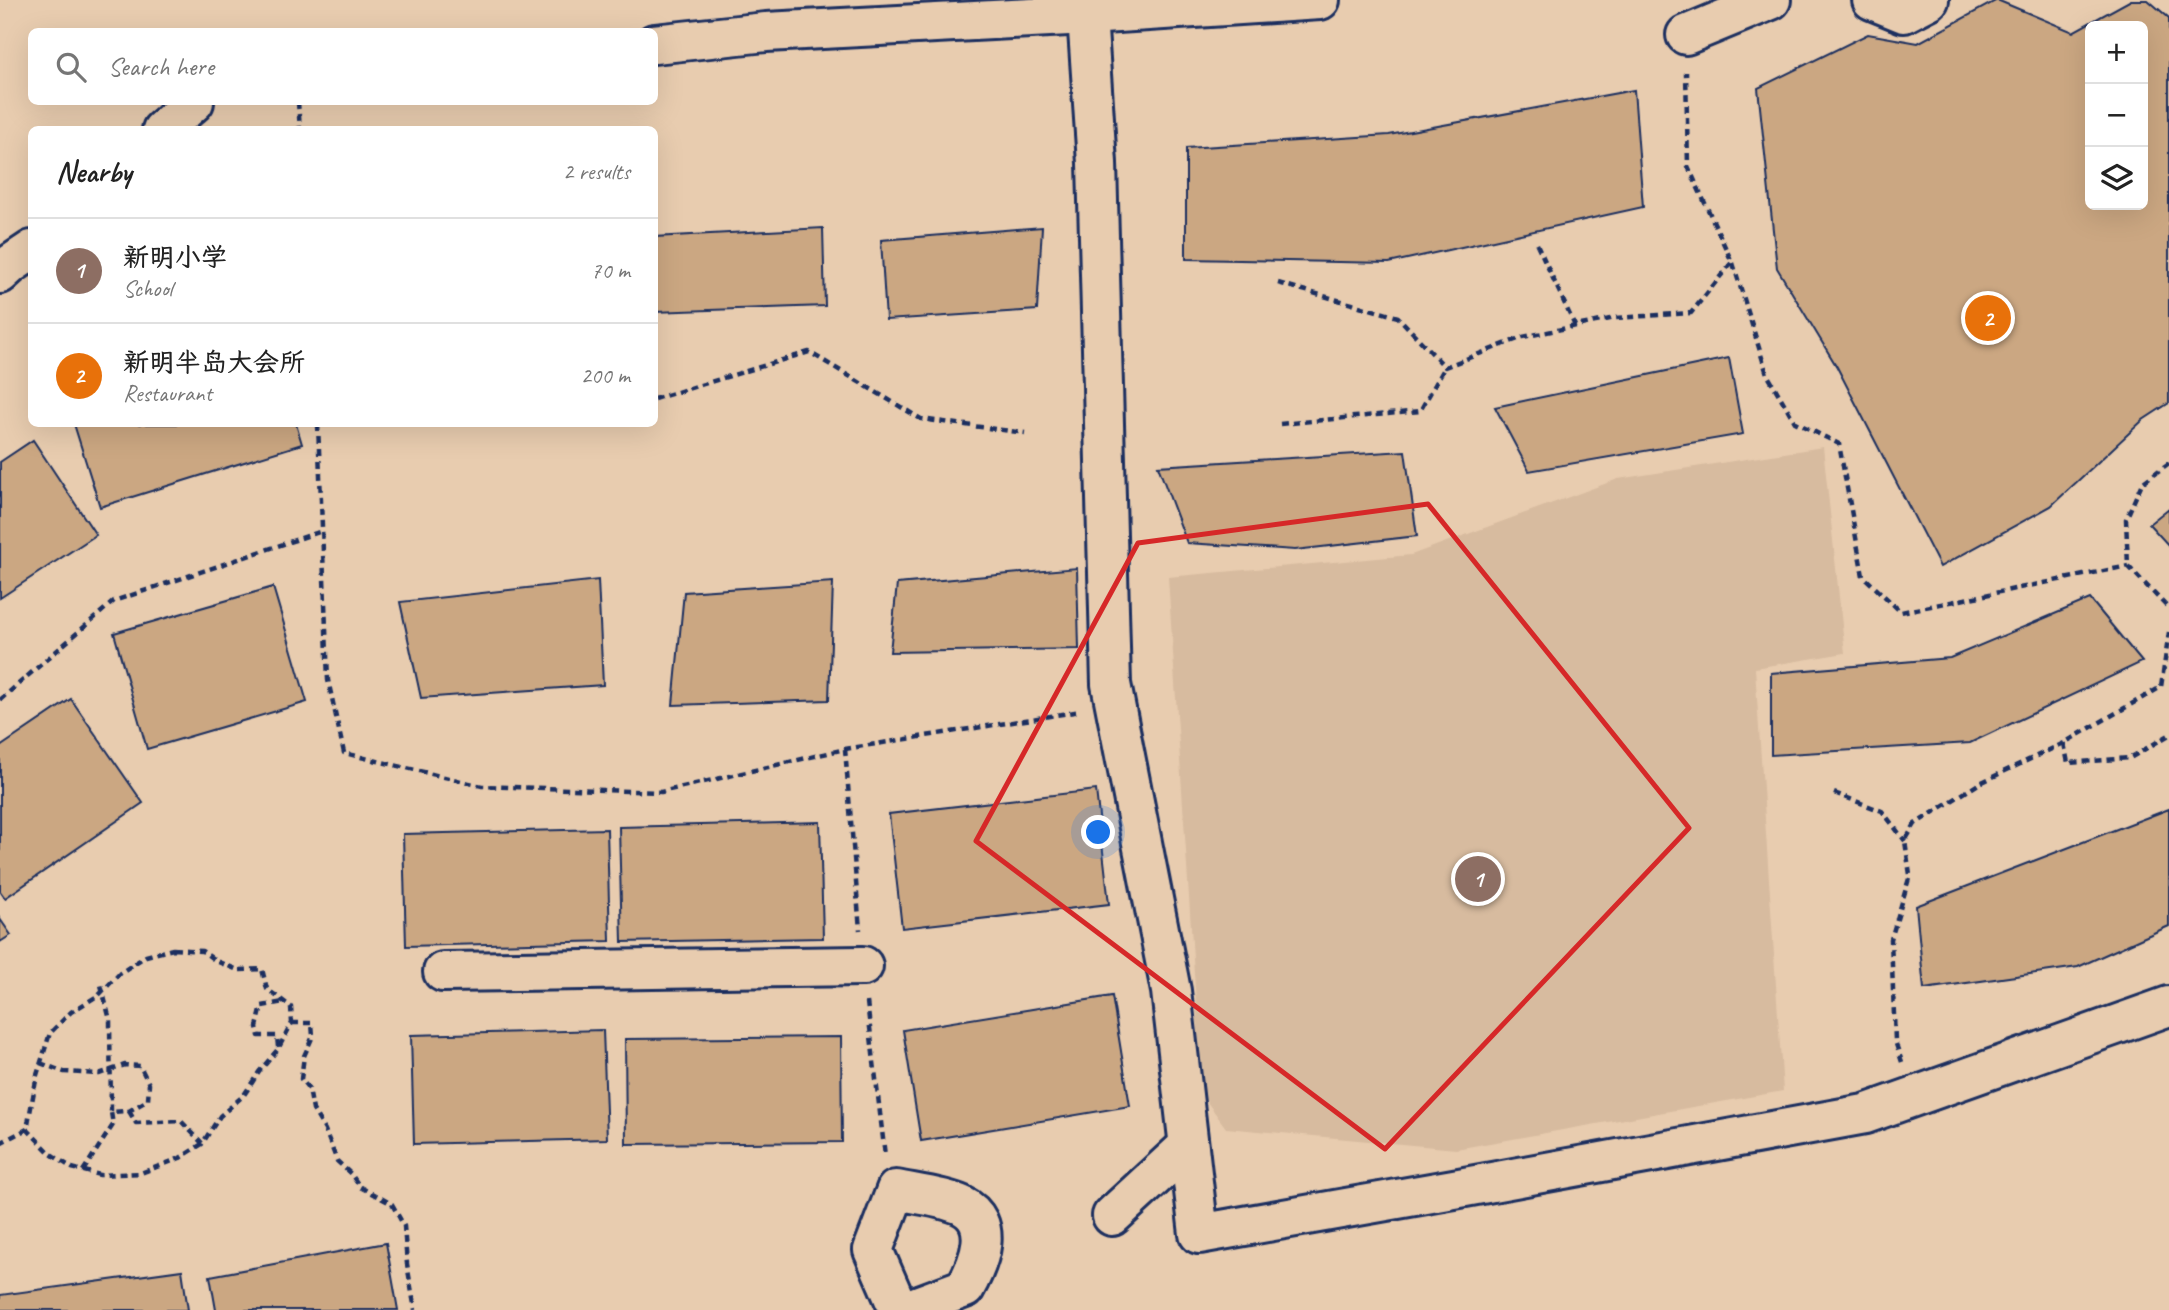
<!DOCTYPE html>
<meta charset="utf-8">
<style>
body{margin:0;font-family:Caveat,"LXGW WenKai TC",sans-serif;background:#f6f6f6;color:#222}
.controls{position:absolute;right:21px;top:21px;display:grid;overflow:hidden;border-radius:10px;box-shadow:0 7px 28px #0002}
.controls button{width:63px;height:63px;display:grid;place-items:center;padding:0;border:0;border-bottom:2px solid #e0e0e0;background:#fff;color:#222;font:35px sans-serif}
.you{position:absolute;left:1099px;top:833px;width:24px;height:24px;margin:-18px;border:5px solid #fff;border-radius:50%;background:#1a73e8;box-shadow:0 0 0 10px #1a73e833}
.badge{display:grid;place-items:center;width:46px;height:46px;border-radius:50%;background:#db2777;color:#fff;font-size:23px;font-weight:700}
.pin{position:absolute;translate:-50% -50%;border:4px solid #fff;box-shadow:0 2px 7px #0006}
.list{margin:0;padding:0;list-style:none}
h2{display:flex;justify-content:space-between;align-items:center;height:91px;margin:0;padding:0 28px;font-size:30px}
h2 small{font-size:23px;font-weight:400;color:#767676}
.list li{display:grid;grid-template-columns:46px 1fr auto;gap:21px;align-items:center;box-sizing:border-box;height:105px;padding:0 28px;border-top:2px solid #e0e0e0}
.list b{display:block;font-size:26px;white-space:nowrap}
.list p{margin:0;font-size:23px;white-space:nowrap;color:#767676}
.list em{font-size:23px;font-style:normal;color:#767676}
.icon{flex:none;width:38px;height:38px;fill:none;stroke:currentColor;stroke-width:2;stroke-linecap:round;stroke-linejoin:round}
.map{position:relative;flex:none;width:2169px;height:1310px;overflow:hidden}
.search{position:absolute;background:#fff;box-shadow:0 7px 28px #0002;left:28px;top:28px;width:630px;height:77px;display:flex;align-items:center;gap:18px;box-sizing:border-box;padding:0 24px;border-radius:10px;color:#767676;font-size:26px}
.panel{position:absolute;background:#fff;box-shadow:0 7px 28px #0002;left:28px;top:126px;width:630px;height:301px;border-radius:10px}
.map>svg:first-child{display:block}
</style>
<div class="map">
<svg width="2169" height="1310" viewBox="0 0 2169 1310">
<rect width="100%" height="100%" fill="#e8ccaf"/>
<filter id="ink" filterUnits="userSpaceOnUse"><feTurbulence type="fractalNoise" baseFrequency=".0143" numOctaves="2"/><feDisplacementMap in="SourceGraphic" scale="14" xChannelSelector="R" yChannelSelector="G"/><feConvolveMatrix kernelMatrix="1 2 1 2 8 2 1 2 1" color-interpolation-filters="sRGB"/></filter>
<g filter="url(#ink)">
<path fill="#d7bb9f" d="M1823,447L1845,653L1755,668L1783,1091L1456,1149L1226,1128L1202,1095L1168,577L1411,555L1618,479Z"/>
<g fill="#cba782" stroke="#1b2f5e" stroke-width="2" fill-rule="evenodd">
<path d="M1997,0L2073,32L2131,0H2148L2169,18V403L2143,420L2051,506L1940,567L1837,367L1777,268L1758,88L1868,34L1918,43ZM2090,26H2143V205H2090Z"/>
<path d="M1634,90L1643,207L1389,263L1186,259V148L1389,135Z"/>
<path d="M1042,227L1037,310L886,320L881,240Z"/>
<path d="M823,228L825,306L654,312V237Z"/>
<path d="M1729,358L1743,434L1529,471L1495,407Z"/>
<path d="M74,424H296L302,444L100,507Z"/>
<path d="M33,440L96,535L0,598V462Z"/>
<path d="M1405,451L1417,536L1295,550L1187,543L1158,466Z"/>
<path d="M2169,508V546L2149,524Z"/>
<path d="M1077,568L1079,649L890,652L897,584Z"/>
<path d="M598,580L603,685L421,698L400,602Z"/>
<path d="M833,582L829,700L673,705L684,592Z"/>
<path d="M273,587L307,702L147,749L114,633Z"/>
<path d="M2090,599L2142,662L1970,743L1771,755V673L1950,658Z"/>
<path d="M71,699L143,803L5,898L0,891V747Z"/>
<path d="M1096,790L1109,904L902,928L889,814Z"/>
<path d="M2169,809V926L2078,967L1924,989L1916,906Z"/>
<path d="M820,822L823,938L622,942L619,827Z"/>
<path d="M607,829L610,941L406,946L403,834Z"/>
<path d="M0,919L11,935L0,942Z"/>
<path d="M1112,996L1130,1106L921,1141L903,1030Z"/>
<path d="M603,1030L607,1139L414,1144L411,1035Z"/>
<path d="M841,1037L842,1142L626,1144L625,1039Z"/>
<path d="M386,1243L398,1310H216L210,1276Z"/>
<path d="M182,1270L188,1310H0V1295Z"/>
</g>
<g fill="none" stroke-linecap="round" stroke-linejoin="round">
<g stroke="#1b2f5e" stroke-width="44">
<g id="minor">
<path d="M1872,0L1904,13L1929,0"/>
<path d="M1087,15L1097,163L1111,684L1171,991L1199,1234L1454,1189L1865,1114L2169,1006"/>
<path d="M1686,35L1771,0"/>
<path d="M654,44L766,32L1087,15L1320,0"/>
<path d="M162,130L194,102"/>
<path d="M0,274L11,264L32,250"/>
<path d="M443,972L863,966"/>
<path d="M1112,1216L1188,1146"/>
<path d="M899,1310L873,1250L896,1190C916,1194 943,1197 961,1205C996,1222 979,1263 965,1288L906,1310"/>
</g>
</g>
<g stroke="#1b2f5e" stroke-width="4.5" stroke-dasharray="7 5" stroke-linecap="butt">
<path d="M298,102L300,130"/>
<path d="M1537,244L1575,326"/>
<path d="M1733,263L1767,374L1795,422L1839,444L1863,576L1901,612L2128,566"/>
<path d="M1278,283L1398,317L1445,367L1523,337L1615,318L1691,313L1732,262L1688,166L1686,72"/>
<path d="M654,399L809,352L921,419L1025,433"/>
<path d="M318,424L328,680L344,753L482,786L661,792L845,749L1081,711"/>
<path d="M1280,424L1420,411L1445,367"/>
<path d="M2169,463L2142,483L2126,519L2128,566L2169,609"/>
<path d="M0,700L114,601L322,531"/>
<path d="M2064,743L2068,763L2130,758L2169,735"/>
<path d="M845,749L860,930"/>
<path d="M1834,793L1882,811L1905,841"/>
<path d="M173,949L202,951L216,961L238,970L262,969L267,989L291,1007L292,1023L278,1049L259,1072L244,1095L220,1116L202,1144L180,1158L141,1173L100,1175L72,1168L51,1154L27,1129L37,1075L50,1033L71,1012L99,995L120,973L146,956Z"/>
<path d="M867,1002L885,1156"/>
<path d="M292,1023H312L313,1036L304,1056L301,1079L309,1089L313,1110L325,1130L337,1161L351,1174L360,1187L392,1204L404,1226L407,1264L415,1310"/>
<path d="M278,1047L277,1036H259L257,1027L262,1006L284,1002"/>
<path d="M1902,1062L1895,1041L1891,939L1910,875L1905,841L1915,824L1980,783L2064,743L2161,687L2169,632"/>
<path d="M40,1063L64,1072L99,1074L125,1065L140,1066L149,1084L148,1100L129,1111L111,1112L110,1020L101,985"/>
<path d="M129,1111L136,1123L181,1121L202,1143"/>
<path d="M0,1143L27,1129"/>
<path d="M83,1171L113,1125L111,1112"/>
</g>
<use href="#minor" stroke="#e8ccaf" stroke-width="38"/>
</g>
</g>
<path fill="none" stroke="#d62828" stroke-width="5" stroke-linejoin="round" d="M1428,504L1689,828L1385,1149L976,841L1138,543Z"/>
</svg>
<div class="controls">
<button>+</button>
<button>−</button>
<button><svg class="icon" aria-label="layers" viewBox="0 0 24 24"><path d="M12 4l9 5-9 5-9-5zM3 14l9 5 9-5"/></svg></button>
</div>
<div class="you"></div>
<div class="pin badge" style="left:1478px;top:879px;background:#8d6e63">1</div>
<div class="pin badge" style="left:1988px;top:318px;background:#e8710a">2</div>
<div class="search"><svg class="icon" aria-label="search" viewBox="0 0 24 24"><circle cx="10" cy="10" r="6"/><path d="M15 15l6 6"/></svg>Search here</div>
<section class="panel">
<h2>Nearby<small>2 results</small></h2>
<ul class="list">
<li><span class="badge" style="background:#8d6e63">1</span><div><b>新明小学</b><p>School</p></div><em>70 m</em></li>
<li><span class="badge" style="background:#e8710a">2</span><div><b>新明半岛大会所</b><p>Restaurant</p></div><em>200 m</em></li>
</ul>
</section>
</div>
